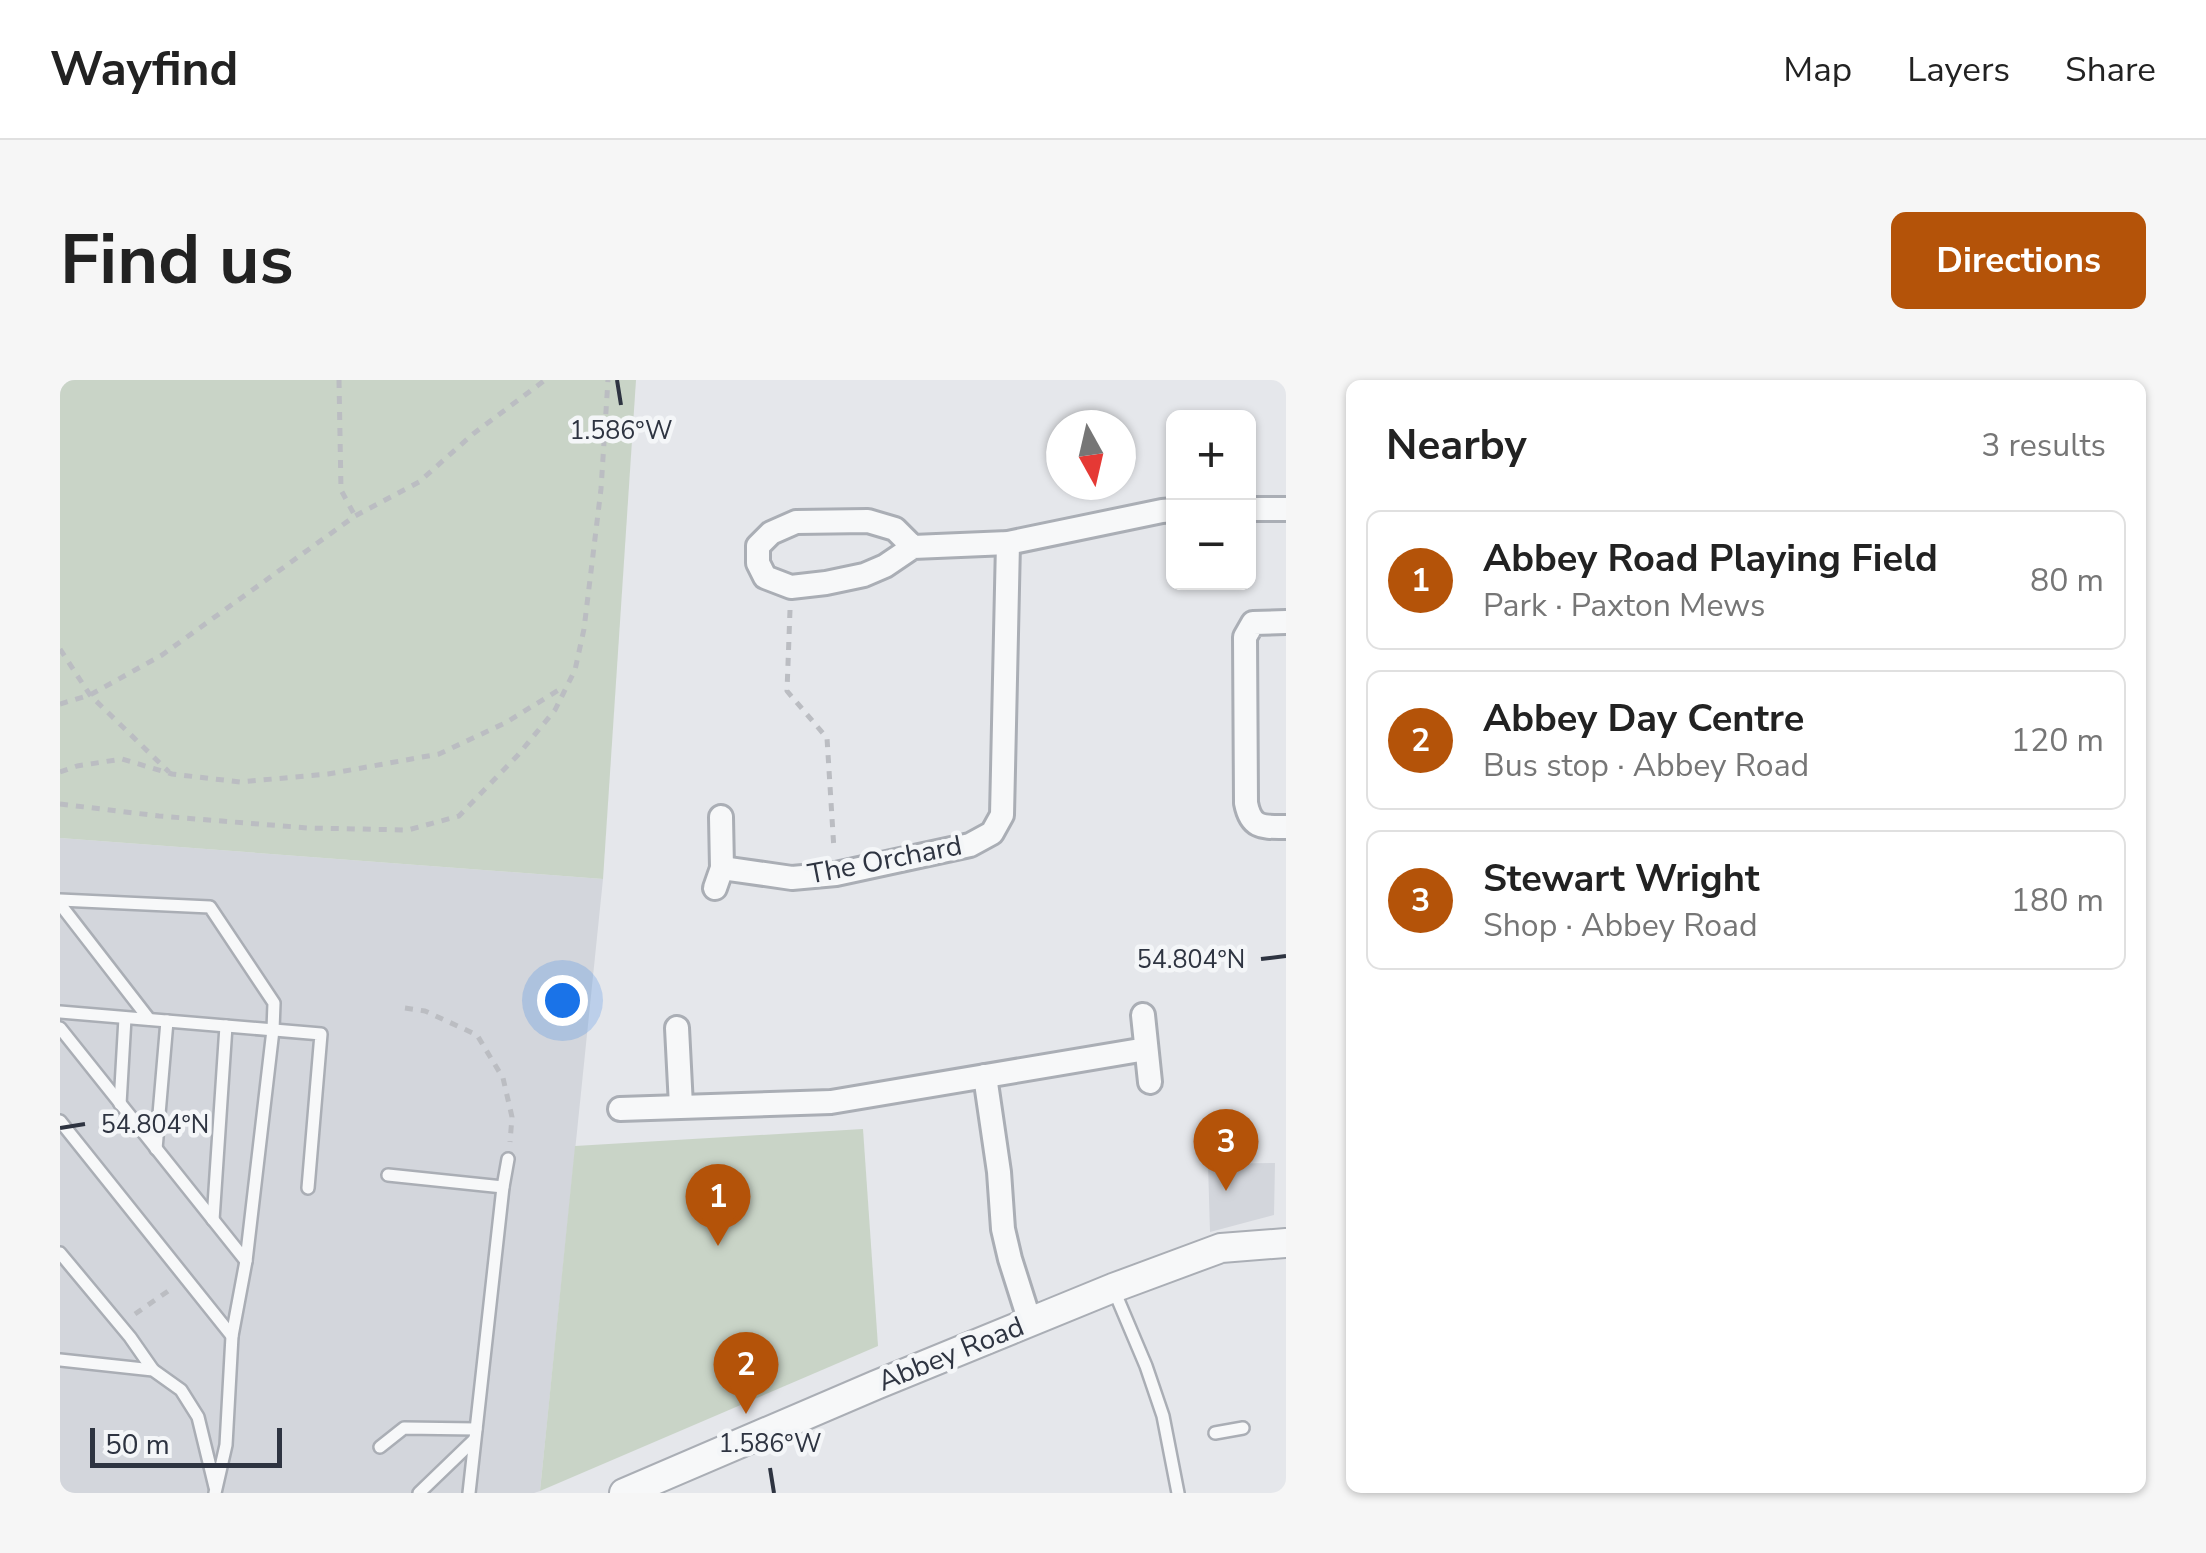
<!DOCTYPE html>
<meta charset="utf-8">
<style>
body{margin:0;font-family:"Nunito Sans",sans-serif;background:#f6f6f6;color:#222}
.controls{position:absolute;right:30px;top:30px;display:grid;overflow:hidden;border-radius:15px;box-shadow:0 2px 8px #0004}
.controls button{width:90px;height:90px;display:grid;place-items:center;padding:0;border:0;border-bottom:2px solid #e0e0e0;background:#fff;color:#222;font:50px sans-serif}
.compass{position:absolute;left:986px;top:30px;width:90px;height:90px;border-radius:50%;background:#fff;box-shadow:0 2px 8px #0004;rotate:172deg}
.scale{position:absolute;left:30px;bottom:25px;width:192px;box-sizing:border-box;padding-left:10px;border:5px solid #2e3441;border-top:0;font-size:28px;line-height:35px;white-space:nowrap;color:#2e3441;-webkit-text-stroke:8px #f4f6f8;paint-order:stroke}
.you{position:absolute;left:502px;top:620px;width:35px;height:35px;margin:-25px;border:8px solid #fff;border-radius:50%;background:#1a73e8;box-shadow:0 0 0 15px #1a73e833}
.badge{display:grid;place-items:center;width:65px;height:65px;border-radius:50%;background:#b45309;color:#fff;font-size:32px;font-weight:700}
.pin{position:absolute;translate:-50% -82px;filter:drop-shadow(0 2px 5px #0008)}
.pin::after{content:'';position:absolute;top:52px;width:35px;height:30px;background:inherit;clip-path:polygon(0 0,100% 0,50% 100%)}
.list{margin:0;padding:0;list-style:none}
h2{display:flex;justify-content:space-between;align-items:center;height:130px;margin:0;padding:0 40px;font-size:42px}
h2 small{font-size:32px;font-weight:400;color:#767676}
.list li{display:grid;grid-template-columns:65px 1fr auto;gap:30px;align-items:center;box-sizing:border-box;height:140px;margin:0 20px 20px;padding:0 20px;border:2px solid #e0e0e0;border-radius:15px}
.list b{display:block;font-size:38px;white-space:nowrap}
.list p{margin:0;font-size:32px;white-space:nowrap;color:#767676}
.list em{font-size:32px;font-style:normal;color:#767676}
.map{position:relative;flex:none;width:1226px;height:1113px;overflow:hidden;border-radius:15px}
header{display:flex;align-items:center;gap:60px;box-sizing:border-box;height:140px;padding:0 50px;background:#fff;border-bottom:2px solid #e0e0e0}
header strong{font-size:48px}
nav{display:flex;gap:55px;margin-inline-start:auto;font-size:35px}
.intro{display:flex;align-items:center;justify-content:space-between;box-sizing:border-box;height:240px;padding:0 60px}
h1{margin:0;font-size:70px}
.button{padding:25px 45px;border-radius:15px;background:#b45309;color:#fff;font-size:35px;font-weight:700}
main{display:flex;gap:60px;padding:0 60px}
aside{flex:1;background:#fff;border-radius:15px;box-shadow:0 2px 8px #0004}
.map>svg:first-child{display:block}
</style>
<header>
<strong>Wayfind</strong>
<nav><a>Map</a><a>Layers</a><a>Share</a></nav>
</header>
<div class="intro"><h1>Find us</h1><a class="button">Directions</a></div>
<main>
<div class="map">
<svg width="1226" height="1113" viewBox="0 0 1226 1113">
<rect width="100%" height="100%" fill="#e5e7eb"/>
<g fill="#d3d6dc">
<path d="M0,458L543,499L480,1111L474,1113H0Z"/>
<path d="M1215,783L1214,835L1150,852L1148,784Z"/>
</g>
<g fill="#c9d4c7">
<path d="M0,0H576L543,499L0,458Z"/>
<path d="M803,749L818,966L480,1111L515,766Z"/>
</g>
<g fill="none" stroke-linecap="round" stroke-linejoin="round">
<g stroke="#aaaeb5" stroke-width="16">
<g id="service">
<path d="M0,520L150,527L214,623L213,650L186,881L172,956L166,1065L155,1113"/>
<path d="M0,524L89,639"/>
<path d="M0,632L261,654L248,808"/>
<path d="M0,648L186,881"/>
<path d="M60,724L65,638"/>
<path d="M0,741L172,956"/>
<path d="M96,769L107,641"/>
<path d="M328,795L443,807"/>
<path d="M153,840L166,646"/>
<path d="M0,873L70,957L93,990"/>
<path d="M1053,908L1086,986L1103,1036L1118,1113"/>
<path d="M0,980L93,990L121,1010L138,1037L155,1107"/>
<path d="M1155,1053L1183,1048"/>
<path d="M320,1067L344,1048L416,1049"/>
<path d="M359,1113L414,1060"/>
<path d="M409,1113L443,807L448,779"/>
</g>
</g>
<g stroke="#aaaeb5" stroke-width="28">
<g id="minor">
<path d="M1188,129H1226"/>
<path d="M853,167L835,149L808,141L736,142L711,153L698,166V183L705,197L731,207L766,203L804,195L825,186L853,167L948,163L1102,131L1114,130"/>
<path d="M1226,242L1193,243L1185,257L1186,423C1191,449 1203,447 1226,447"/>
<path d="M662,488L732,498L776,494L910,465L932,453L942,435L948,163"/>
<path d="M655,508L662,488L661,437"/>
<path d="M1083,635L1090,702"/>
<path d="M617,648L621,726"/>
<path d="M925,696L939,792L943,849L950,879L970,942"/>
<path d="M560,729L771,722L1086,669"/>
</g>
</g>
<g stroke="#aaaeb5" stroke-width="32">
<path id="tertiary" d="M564,1113L816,1005L1053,908L1161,868L1226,863"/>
</g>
<g stroke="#bbbdc2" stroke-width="5" stroke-dasharray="8 8" stroke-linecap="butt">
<path d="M279,0L281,110L295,136"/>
<path d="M730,230L727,311L767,358L774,470"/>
<path d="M0,269L30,315L109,392"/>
<path d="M0,324L30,315L102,275L295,136L359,102L413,54L485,0"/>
<path d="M0,392L17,386L62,379L112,394L180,402L268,394L379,374L445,343L502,308"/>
<path d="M0,424L99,436L248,448L348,450L399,436L458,375L495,330L515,290L524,249L541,109L548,0"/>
<path d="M345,628L365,631L417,655L443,698L452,737L450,762"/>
<path d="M75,934L111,909"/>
</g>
<use href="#service" stroke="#f7f8f9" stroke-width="11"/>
<use href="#minor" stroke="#f7f8f9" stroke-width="22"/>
<use href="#tertiary" stroke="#f7f8f9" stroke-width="28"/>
</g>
<path fill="none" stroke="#2e3441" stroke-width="4" d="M557,0L561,25M1201,579L1226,576M0,748L25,744M710,1088L714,1113"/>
<g text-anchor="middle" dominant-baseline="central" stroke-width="9" stroke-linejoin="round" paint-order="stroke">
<g font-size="28" fill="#2e3441" stroke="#f4f6f8">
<text transform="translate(825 480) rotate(-11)">The Orchard</text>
<text transform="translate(891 974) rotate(-22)">Abbey Road</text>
</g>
</g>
<g font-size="25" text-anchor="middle" fill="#2e3441" stroke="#f4f6f8" stroke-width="9" stroke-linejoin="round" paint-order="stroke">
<text x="561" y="59">1.586°W</text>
<text x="1131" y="588">54.804°N</text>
<text x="95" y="753">54.804°N</text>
<text x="710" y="1072">1.586°W</text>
</g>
</svg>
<div class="controls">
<button>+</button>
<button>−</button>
</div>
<svg class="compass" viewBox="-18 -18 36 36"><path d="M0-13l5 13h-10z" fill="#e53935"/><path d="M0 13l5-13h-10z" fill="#767676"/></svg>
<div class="scale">50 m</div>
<div class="you"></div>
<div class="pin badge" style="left:658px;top:866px">1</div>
<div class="pin badge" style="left:686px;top:1034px">2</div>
<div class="pin badge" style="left:1166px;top:811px">3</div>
</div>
<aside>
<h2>Nearby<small>3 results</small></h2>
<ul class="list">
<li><span class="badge">1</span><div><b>Abbey Road Playing Field</b><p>Park · Paxton Mews</p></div><em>80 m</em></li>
<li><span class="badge">2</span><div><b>Abbey Day Centre</b><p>Bus stop · Abbey Road</p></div><em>120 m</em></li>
<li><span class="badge">3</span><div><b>Stewart Wright</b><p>Shop · Abbey Road</p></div><em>180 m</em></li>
</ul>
</aside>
</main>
